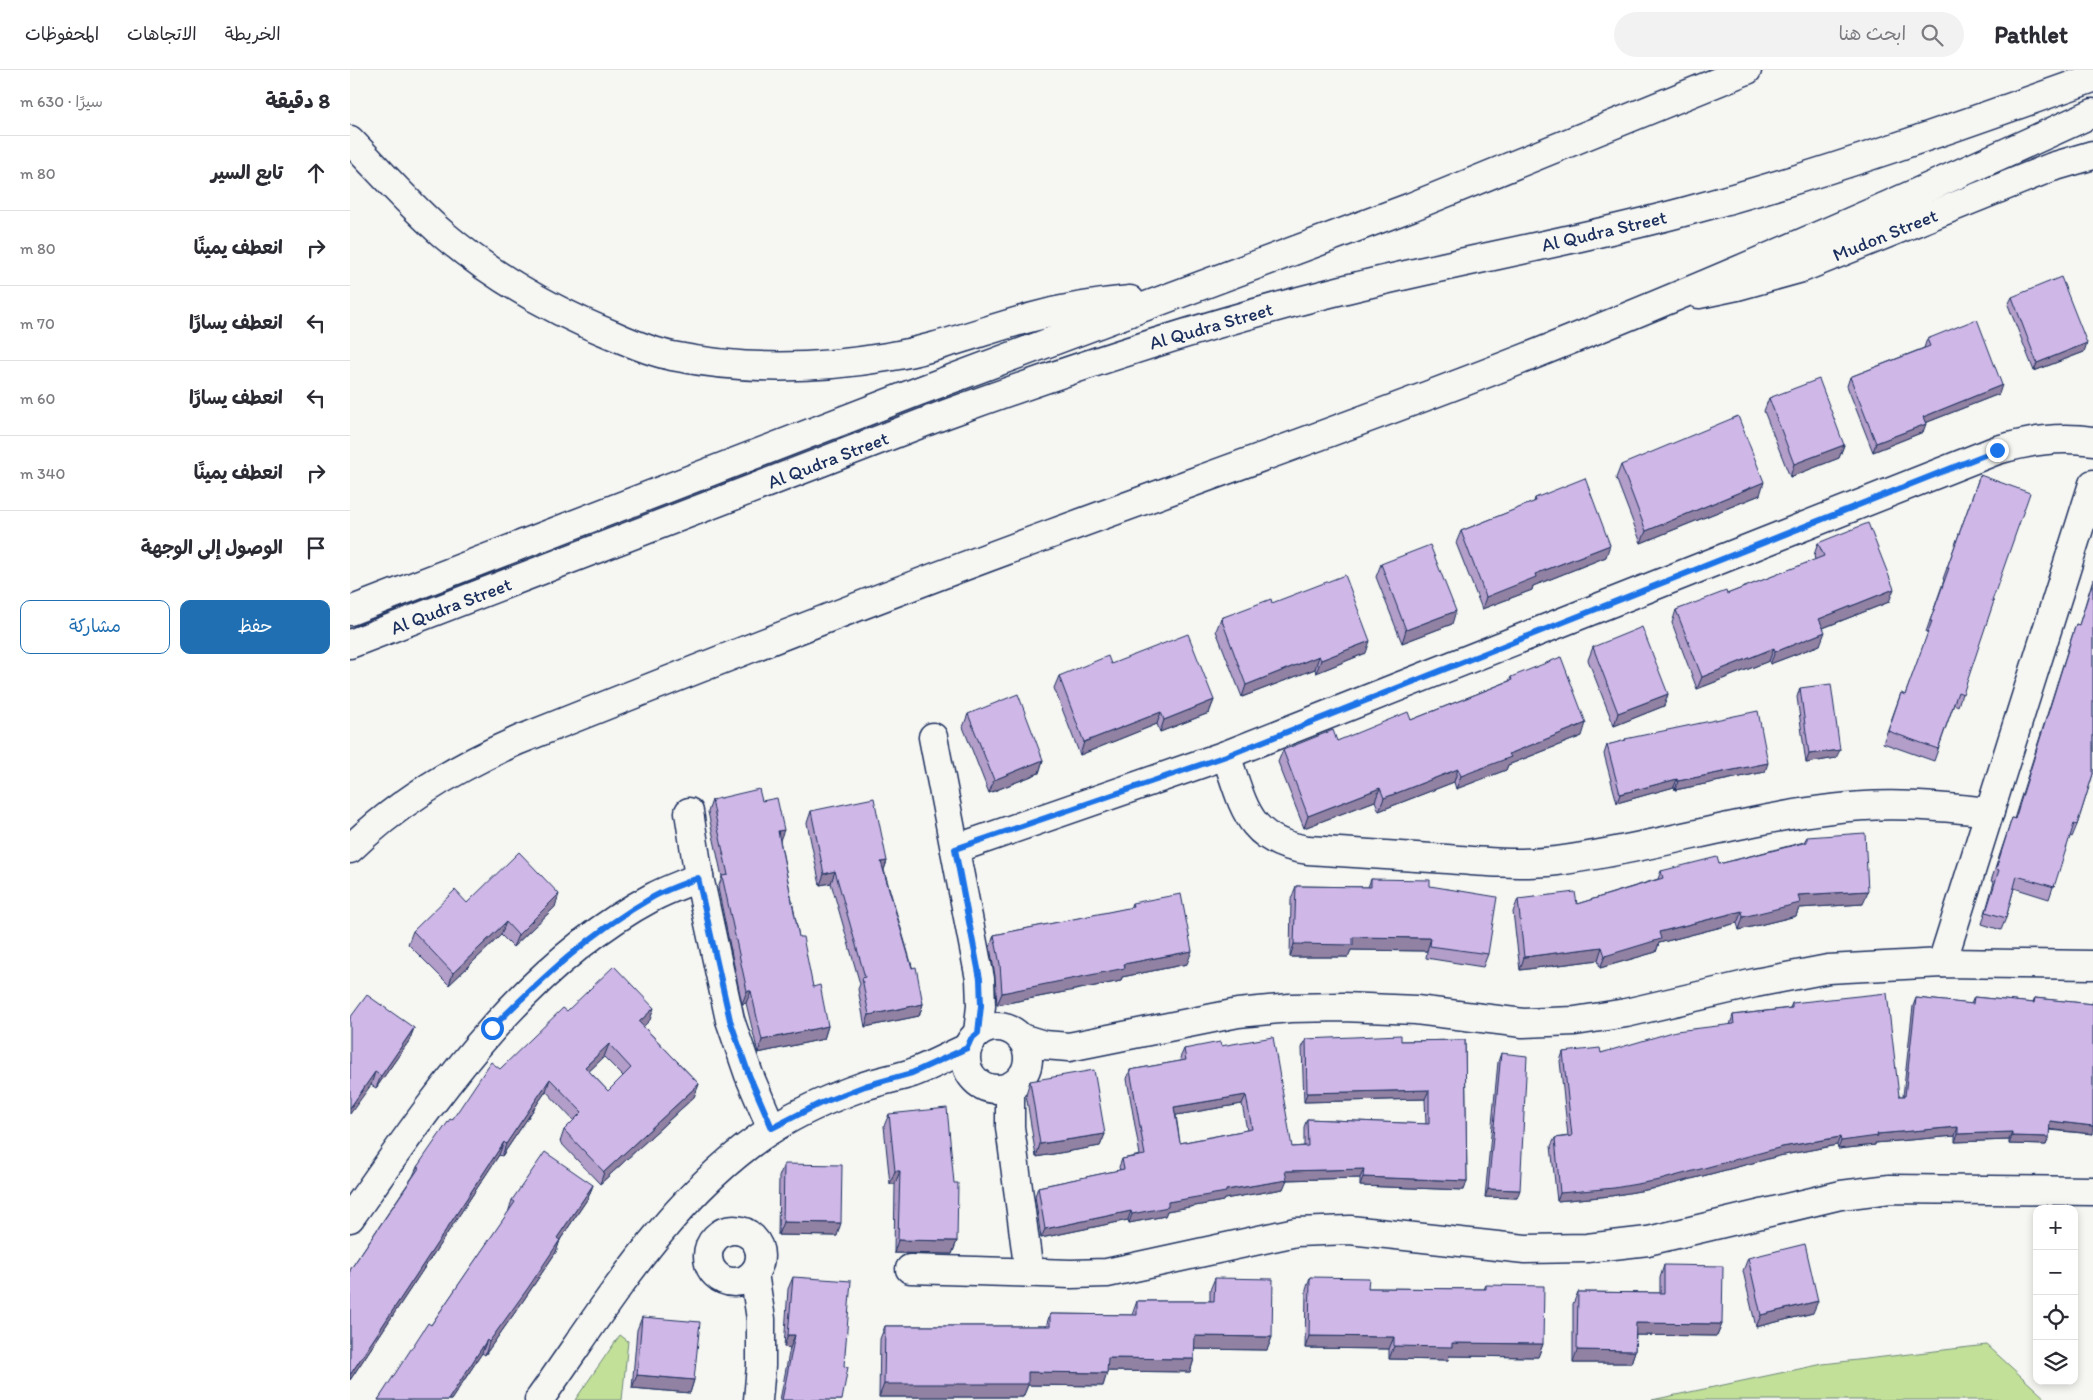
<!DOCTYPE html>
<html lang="ar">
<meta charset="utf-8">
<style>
body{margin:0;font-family:Itim,"Playpen Sans Arabic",sans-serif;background:#f2f2f3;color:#2b2b33;direction:rtl}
.controls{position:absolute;right:15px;bottom:15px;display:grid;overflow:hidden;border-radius:10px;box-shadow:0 2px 8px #0003}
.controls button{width:45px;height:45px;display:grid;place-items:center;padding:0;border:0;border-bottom:1px solid #e1e1e2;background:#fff;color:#2b2b33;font:25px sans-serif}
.stop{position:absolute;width:15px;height:15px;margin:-11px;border:4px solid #1a73e8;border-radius:50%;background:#fff}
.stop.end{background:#1a73e8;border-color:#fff;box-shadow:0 1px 5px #0008}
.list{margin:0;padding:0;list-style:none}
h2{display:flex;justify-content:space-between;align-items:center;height:65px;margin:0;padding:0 20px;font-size:21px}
h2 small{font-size:16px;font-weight:400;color:#7c7c81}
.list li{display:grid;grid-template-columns:32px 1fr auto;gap:15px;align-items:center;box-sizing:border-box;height:75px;padding:0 20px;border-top:1px solid #e1e1e2}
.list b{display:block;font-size:19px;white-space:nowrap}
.list em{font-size:16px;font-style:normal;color:#7c7c81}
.actions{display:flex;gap:10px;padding:15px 20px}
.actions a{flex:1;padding:11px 0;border:1px solid #1f6fb2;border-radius:10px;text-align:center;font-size:18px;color:#1f6fb2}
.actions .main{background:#1f6fb2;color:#fff}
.icon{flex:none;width:28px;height:28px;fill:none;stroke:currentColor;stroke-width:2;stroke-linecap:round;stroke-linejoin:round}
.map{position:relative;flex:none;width:1743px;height:1330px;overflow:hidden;direction:ltr}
header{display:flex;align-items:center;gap:30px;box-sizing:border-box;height:70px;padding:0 25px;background:#fff;border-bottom:1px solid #e1e1e2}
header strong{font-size:24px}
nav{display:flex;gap:28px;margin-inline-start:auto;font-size:18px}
.search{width:350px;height:45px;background:#f2f2f3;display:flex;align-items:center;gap:12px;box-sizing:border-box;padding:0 18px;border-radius:28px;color:#7c7c81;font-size:19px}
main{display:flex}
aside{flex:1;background:#fff}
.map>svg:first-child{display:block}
</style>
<header>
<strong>Pathlet</strong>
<div class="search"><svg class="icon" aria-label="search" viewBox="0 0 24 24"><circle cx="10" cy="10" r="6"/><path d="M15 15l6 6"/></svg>ابحث هنا</div>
<nav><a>الخريطة</a><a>الاتجاهات</a><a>المحفوظات</a></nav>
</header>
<main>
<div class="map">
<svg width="1743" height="1330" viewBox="0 0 1743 1330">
<rect width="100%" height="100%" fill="#f6f6f2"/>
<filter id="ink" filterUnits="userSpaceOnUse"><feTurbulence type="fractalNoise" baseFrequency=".02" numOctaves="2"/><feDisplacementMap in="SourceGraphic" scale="10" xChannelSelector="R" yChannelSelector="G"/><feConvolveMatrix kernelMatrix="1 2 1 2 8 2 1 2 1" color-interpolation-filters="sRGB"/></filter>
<g filter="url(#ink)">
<g fill="#c2e098" stroke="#6e887b">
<path d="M270,1265L278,1271L272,1330H225Z"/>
<path d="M1637,1275L1697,1330H1302L1473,1294Z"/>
</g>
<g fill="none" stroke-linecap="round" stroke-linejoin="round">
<g stroke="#1b2f5e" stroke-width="31">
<g id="minor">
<path d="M1349,224L1387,216L1452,198L1702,97L1743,85"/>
<path d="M583,667L630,909L631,936L628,963"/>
<path d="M876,685C894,736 897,771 958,780C1004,783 1051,786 1097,789C1133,792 1170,795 1207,791C1299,779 1389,750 1481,739C1534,732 1587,736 1640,742"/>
<path d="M339,742L349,807L380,950L399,1005L422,1059"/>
<path d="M605,779L876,685L1647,380C1679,371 1709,366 1743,371"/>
<path d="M1592,893L1743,414"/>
<circle cx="647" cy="988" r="31"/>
<path d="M671,968L694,975L719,977L888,943L940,938L993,937L1066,940L1173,953L1225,951L1276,943L1405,913L1478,899L1592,893L1743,895"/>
<path d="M660,1017V1057L679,1203"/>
<path d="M0,1148C85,1028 170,898 303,827C318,819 334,814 349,807"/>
<circle cx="384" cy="1186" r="26"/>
<path d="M560,1199L721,1204L757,1203L946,1162L1000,1160L1175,1179L1237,1178L1298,1171L1491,1125L1540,1119L1743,1121"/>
<path d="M404,1203L411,1249V1296L408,1330"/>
<path d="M189,1330C256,1236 323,1122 422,1059C450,1041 483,1027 514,1016C530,1011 546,1008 562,1003C581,996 599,986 617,978"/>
</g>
</g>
<g stroke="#1b2f5e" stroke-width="31">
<g id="major">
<path d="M0,70C31,102 60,136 94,165C145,208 203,241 265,266C283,274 302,282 322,286C392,300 467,299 537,287C587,279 634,260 683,247C715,238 747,233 780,230"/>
<path d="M0,541L569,321L1061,137L1397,0"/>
<path d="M0,574L596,344C722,298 849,256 980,223C1098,193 1219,173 1337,141C1475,104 1609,56 1743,8"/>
<path d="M0,779C49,731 107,697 169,670C346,599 523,529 701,464C864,404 1027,347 1188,283C1376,208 1560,127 1743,43"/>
</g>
</g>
<use href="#minor" stroke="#f6f6f2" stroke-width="28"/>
<use href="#major" stroke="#f6f6f2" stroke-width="28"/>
</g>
<g fill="#b29ec8" stroke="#1b2f5e" fill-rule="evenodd">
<path d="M1662,227L1734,282L1684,301L1658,235Z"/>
<path d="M1577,269L1649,324L1575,353L1573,362L1523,382L1497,316L1500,307L1574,278Z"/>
<path d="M1419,328L1494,375L1489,388L1440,407L1414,341Z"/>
<path d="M1271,395L1410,425L1291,473L1266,408Z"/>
<path d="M1630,405L1642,531L1608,636L1604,634L1584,691L1533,673L1551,623L1555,625L1578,563L1576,562L1594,510L1593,509Z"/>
<path d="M1185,428L1256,487L1183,516L1182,520L1132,539L1106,473L1111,461L1184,432Z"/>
<path d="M1468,473L1539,532L1473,558L1470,575L1420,594L1419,591L1347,619L1322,553L1326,540L1377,524L1465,490L1464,485Z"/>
<path d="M1031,494L1102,554L1052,573L1026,507Z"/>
<path d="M1743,509V704L1727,755L1722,767L1720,766L1699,829L1664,818L1656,848L1651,860L1632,854L1644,812L1641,811L1662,748L1664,749L1722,566L1726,554L1729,555Z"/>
<path d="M922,533L1016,583L966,603L965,599L892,627L866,561L871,548Z"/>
<path d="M1243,577L1318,624L1314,636L1264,656L1238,590Z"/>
<path d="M761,594L864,630L859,643L810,662L807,654L730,685L704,618L709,606Z"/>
<path d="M1161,607L1232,666L1158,695L1156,700L1106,719L1104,712L1029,741L1025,731L954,758L928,692L933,680L987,671L1061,650L1159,611Z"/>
<path d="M1450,618L1486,688L1456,693L1447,627Z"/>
<path d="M618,644L693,690L689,703L639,723L613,657Z"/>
<path d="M1275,669L1415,702L1325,720L1324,717L1267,733L1254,684L1257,675L1275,671Z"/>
<path d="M362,730L412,731L430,770L449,867L463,917L478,956L474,969L408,983L396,933L392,934L368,818L372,807L358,742Z"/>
<path d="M461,741L537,791L534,800L573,934L569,946L515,957L508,919L510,914L481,813L470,815L457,753Z"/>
<path d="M1457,767L1513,834L1449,838L1446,846L1389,860L1387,853L1309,873L1306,882L1250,898L1248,890L1170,900L1163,842L1168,829L1227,834L1308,809L1311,801L1369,794L1454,772Z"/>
<path d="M1021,809L1080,816L1138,884L1133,897L1076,888L1077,881L1001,880L998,887H940L941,829L946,816L1018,817Z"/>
<path d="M117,833L205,837L163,877L151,865L99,915L58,874L63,861Z"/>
<path d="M782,833L837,894L772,907L771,911L647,935L645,906L640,877L644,865L780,838Z"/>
<path d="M1624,927L1683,933L1685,928L1742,934L1743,931V1064L1699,1060V1067L1696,1075L1659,1074V1070L1605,1072V1066L1525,1073V1075L1488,1079L1487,1075L1429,1086L1307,1118L1261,1126L1207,1131L1201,1076L1205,1068L1218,1066L1210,991L1213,982L1251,983L1380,955L1383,945L1440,938L1442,933L1549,1026H1553L1563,936L1566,928L1621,934Z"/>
<path d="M217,941L300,950L293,956L349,1014L344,1027L250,1114L210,1072L214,1060L224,1051L196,1021L152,1086L149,1085L0,1310V1200L63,1106L67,1097L102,1050L150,999ZM254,987L273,1006L258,1021L239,1001Z"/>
<path d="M0,948L64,958L59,971L26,1018L21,1015Z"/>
<path d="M956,969L1051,971L1115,970L1117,1111L1114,1120L1010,1116V1108L936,1110L933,1119L874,1129L873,1131L817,1141L815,1146L779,1153L778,1150L691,1168L685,1126L688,1117L770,1100L769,1097L772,1089L790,1085L777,1009L780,1000L831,991L830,988L834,979L871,976L942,1077L954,1076V1057L957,1049L1076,1054L1075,1029L954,1032L952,978ZM892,1034L897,1060L830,1073L826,1045Z"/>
<path d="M1151,983L1167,1128L1135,1127L1148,992Z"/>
<path d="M680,1011L755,1064L750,1076L686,1087L676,1024Z"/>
<path d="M539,1044L607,1171L602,1184L544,1183L545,1114H540L534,1056Z"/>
<path d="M434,1094L487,1166L428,1165L429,1107Z"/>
<path d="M243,1115L238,1128L210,1170L206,1182L173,1231L135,1285L132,1283L101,1330H28L81,1255L158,1143L162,1130Z"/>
<path d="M1398,1188L1463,1243L1406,1257L1393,1201Z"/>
<path d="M1314,1195L1372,1254L1367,1266L1286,1265L1285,1281L1281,1293H1223V1234L1228,1222L1310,1223V1208Z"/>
<path d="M443,1207L492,1330H430L440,1278L434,1277L438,1219Z"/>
<path d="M960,1207L1018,1218L1134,1219L1136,1215L1193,1274L1188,1287L1099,1286L1098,1290L1039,1289V1279L955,1278L956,1220Z"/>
<path d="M865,1208L922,1267L917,1280L844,1279V1289L840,1302L757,1301L753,1316L678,1315L673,1327H529L530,1269L535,1256H696L700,1244L782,1245L787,1231H860V1220Z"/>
<path d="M292,1247L344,1310L340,1323L282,1318L287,1260Z"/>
</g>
<g fill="#9181a2" stroke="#1b2f5e">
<path d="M1737,273L1734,282L1684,301L1687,293Z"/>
<path d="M1652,315L1649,324L1570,355L1573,347Z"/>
<path d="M1576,354L1573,362L1523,382L1526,373Z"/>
<path d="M1494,375L1489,388L1440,407L1444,394Z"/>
<path d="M1414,412L1410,425L1291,473L1296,461Z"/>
<path d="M1260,475L1256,487L1183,516L1182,520L1132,539L1136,527L1185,504Z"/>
<path d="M1544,519L1539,532L1465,561L1469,549Z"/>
<path d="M1106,541L1102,554L1052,573L1056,560Z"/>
<path d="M1475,562L1470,575L1420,594L1425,582Z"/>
<path d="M1020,571L1016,583L966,603L971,590Z"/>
<path d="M1424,578L1419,591L1347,619L1352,607Z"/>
<path d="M969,586L965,599L892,627L896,615Z"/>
<path d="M1318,624L1314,636L1264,656L1268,643Z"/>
<path d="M864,630L859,643L810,662L814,650Z"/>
<path d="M811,642L807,654L730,685L734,672Z"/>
<path d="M1236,653L1232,666L1158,695L1156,700L1106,719L1111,706L1159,684Z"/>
<path d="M1490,680L1486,688L1456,693L1459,684Z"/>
<path d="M693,690L689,703L639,723L644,710Z"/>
<path d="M1418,693L1415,702L1325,720L1328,711Z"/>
<path d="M1108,699L1104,712L1029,741L1034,728Z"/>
<path d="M1327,709L1324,717L1267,733L1270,724Z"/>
<path d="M1030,718L1025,731L954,758L958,746Z"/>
<path d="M434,760L429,773L428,761Z"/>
<path d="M537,791L533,802L531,792Z"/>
<path d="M485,801L481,813L470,815L474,804Z"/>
<path d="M1518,821L1513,834L1449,838L1446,846L1389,860L1393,847L1448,825Z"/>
<path d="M209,824L205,837L163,877L168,865Z"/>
<path d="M1392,841L1387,853L1309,873L1306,882L1250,898L1255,886L1309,862Z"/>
<path d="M156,852L151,865L99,915L103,903Z"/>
<path d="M1003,867L1081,868L1077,881L1001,880L998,887H940L944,874Z"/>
<path d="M1252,877L1248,890L1170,900L1174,887Z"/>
<path d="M842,881L837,894L772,907L771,911L647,935L652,923L774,894Z"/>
<path d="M397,921H401L396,933L392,934Z"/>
<path d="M573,934L569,946L515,957L519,945Z"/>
<path d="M304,938L300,950L285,965L289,952Z"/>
<path d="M478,956L474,969L408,983L412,970Z"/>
<path d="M64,958L59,971L26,1018L31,1006Z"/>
<path d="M259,974L254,987L230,1010L235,997Z"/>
<path d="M25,1002L21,1015L0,1044V1038Z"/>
<path d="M200,1009L196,1021L152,1086L156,1074Z"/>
<path d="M349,1014L344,1027L250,1114L254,1102Z"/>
<path d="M1079,1020L1075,1029L954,1032L957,1023Z"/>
<path d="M896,1025L892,1034L821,1046L824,1037Z"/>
<path d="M1700,1051L1743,1056V1064L1696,1059Z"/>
<path d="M1608,1057L1605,1066L1525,1073V1075L1488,1079L1491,1071L1527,1064Z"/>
<path d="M1662,1062L1659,1070L1605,1072L1608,1064Z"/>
<path d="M755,1064L750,1076L686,1087L690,1074Z"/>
<path d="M1662,1066L1699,1067L1696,1075L1659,1074Z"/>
<path d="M1490,1067L1487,1075L1429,1086L1307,1118L1261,1126L1207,1131L1210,1123L1432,1077Z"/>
<path d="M154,1072L149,1085L0,1310V1305Z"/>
<path d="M1014,1099L1010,1108L932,1110L935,1101Z"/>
<path d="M545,1101H550L545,1114H540Z"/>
<path d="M1013,1107L1117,1111L1114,1120L1010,1116Z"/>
<path d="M937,1110L933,1119L874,1129L873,1131L817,1141L815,1146L779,1153L782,1144L818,1132L876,1120Z"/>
<path d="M243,1115L238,1128L203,1180L207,1168Z"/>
<path d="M1138,1119L1170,1120L1167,1128L1135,1127Z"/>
<path d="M781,1141L778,1150L691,1168L695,1159Z"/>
<path d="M433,1152L491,1153L487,1166L428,1165Z"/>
<path d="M210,1170L206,1182L173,1231L135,1285L139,1272Z"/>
<path d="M548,1170L607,1171L602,1184L544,1183Z"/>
<path d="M1468,1231L1463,1243L1406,1257L1411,1245Z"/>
<path d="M1286,1253L1372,1254L1367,1266L1281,1265Z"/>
<path d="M438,1265H445L440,1278L434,1277Z"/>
<path d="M845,1266L922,1267L917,1280L840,1279Z"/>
<path d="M959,1266L1044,1267L1039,1279L955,1278Z"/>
<path d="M137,1270L132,1283L101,1330H98Z"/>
<path d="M1102,1273L1193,1274L1188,1287L1099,1286L1098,1290L1039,1289L1044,1276Z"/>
<path d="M1227,1280L1285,1281L1281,1293H1223Z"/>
<path d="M758,1288L844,1289L840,1302L753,1301Z"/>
<path d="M678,1302L757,1303L753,1316L678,1315L673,1327H529L534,1314Z"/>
<path d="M287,1305L344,1310L340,1323L282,1318Z"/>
</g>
<g fill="#cfb8e8" stroke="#1b2f5e" fill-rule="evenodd">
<path d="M1711,207L1737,273L1687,293L1662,227Z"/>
<path d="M1627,249L1652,315L1573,347L1576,354L1526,373L1500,307L1580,276L1577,269Z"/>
<path d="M1469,309L1494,375L1444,394L1419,328Z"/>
<path d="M1388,346L1414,412L1296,461L1271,395Z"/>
<path d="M1630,405L1680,423L1642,531H1644L1613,624L1608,622L1588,679L1538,661L1551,623L1555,625L1582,551H1580L1599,498H1597Z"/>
<path d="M1235,408L1260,475L1185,504L1186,507L1136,527L1111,461L1186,431L1185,428Z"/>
<path d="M1518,453L1544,519L1469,549L1475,562L1425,582L1424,578L1352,607L1326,540L1376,521L1377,524L1474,486L1468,473Z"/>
<path d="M1080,475L1106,541L1056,560L1031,494Z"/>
<path d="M995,505L1020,571L971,590L969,586L896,615L871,548L921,529L922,533Z"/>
<path d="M1743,511V704L1727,755L1724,754L1704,817L1667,806L1656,848L1636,842L1649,800L1646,799L1662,748L1665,749L1726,554L1729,555Z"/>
<path d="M1292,557L1318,624L1268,643L1243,577Z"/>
<path d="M838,564L864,630L814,650L811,642L734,672L709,606L758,586L761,594Z"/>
<path d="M1211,587L1236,653L1159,684L1161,687L1111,706L1108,699L1034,728L1030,718L958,746L933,680L983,660L987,671L1058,642L1061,650L1162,610L1161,607Z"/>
<path d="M1481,614L1490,680L1459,684L1450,618Z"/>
<path d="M668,624L693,690L644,710L618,644Z"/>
<path d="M1408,641L1418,693L1328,711L1327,709L1270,724L1257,675L1276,670L1275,669Z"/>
<path d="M409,719L412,731L427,728L434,760L428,761L449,867H453L463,917L470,915L478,956L412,970L401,921H397L374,815L372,806L378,805L362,730Z"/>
<path d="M524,728L537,791L531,792L562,898L566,897L573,934L519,945L512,908L515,907L485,801L474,804L461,741Z"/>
<path d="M1515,763L1518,821L1448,825L1450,833L1393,847L1392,841L1309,862L1311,869L1255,886L1252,877L1174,887L1168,829L1225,822L1227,834L1313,808L1311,801L1367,787L1369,794L1457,772V767Z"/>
<path d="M169,782L209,824L168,865L156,852L103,903L63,861L105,820L117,833Z"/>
<path d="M1021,809L1080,810V816L1147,827L1138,884L1080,876L1081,868L1003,867V875L944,874L946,816L1021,817Z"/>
<path d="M831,824L842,881L774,894L775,898L652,923L650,894L644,865L783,837L782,833Z"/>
<path d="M264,896L304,938L289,952L349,1014L254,1102L214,1060L232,1042L200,1009L156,1074L154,1072L0,1305V1200L69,1098L67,1097L100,1049L102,1050L141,992L150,999L213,938L217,941ZM259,974L281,998L258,1021L235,997Z"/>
<path d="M1537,923L1549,1026H1555L1566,928L1623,934L1624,927L1684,933L1685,928L1743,934V1056L1700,1051L1699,1067L1662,1066V1062L1608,1064V1057L1527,1064L1528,1066L1491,1071L1490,1067L1432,1077L1310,1110L1264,1118L1210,1123L1205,1068L1222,1066L1213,982L1250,978L1251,983L1326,961L1384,954L1383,945L1442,938V933Z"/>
<path d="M17,925L64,958L31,1006L25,1002L0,1038V948Z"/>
<path d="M1051,965V971L1115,970L1117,1111L1013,1107L1014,1099L935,1101L937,1110L876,1120V1122L818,1132V1137L782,1144L781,1141L695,1159L688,1117L774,1099L772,1089L795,1085L780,1000L836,990L834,979L870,972L871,976L923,967L942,1077L958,1076L957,1049L1079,1054V1020L957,1023L956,969ZM896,1025L902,1059L830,1073L824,1037Z"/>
<path d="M1151,983L1177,986L1170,1120L1138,1119Z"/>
<path d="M744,1000L755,1064L690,1074L680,1011Z"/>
<path d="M597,1038L604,1113H608L607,1171L548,1170L550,1101H545L539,1044Z"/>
<path d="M195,1082L243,1115L207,1168L210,1170L178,1218L139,1272L137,1270L98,1330H28L78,1253L81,1255L165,1132L162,1130Z"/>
<path d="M434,1094L492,1095L491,1153L433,1152Z"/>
<path d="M1455,1174L1468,1231L1411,1245L1398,1188Z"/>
<path d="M1314,1195L1373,1196L1372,1254L1286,1253L1285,1281L1227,1280L1228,1222L1314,1223Z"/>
<path d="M443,1207L501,1211L494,1296L498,1297L492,1330H432L445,1265H438Z"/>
<path d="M960,1207L1019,1208L1018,1218L1136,1219V1215L1194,1216L1193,1274L1102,1273V1277L1044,1276V1267L959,1266Z"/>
<path d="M865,1208L923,1209L922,1267L845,1266L844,1289L758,1288L757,1303L678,1302V1314H534L535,1256H700V1244L787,1245V1231H864Z"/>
<path d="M292,1247L350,1252L344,1310L287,1305Z"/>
</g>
</g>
<g fill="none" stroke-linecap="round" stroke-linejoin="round" filter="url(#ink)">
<path stroke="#1a73e8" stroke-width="6" d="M142,958C191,909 241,862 303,827C317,819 333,814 348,808L380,950L399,1005L422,1058L469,1034L515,1016L562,1003L617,978L621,969L628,963L631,936L630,909L605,779L876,686L1647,380"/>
</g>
<g text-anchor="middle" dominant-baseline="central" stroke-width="4.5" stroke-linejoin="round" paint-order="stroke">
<g font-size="19" fill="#1b2f5e" stroke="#f6f6f2">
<text transform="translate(1254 161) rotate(-13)">Al Qudra Street</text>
<text transform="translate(1535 165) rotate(-22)">Mudon Street</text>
<text transform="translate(861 256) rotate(-16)">Al Qudra Street</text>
<text transform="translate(478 390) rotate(-21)">Al Qudra Street</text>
<text transform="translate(101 536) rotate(-21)">Al Qudra Street</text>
</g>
</g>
</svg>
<div class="controls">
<button>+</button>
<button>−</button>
<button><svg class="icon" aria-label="locate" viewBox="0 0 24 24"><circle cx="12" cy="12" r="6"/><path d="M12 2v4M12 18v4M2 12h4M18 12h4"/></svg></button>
<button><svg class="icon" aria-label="layers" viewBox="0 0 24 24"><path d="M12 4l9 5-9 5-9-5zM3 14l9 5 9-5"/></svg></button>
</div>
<div class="stop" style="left:142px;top:958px"></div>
<div class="stop end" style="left:1647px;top:380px"></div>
</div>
<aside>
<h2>8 دقيقة<small>سيرًا · 630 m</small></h2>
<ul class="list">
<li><svg class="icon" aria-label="ahead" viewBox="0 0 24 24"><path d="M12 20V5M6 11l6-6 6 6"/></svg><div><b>تابع السير</b></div><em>80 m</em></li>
<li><svg class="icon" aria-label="right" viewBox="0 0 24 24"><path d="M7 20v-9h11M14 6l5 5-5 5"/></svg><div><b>انعطف يمينًا</b></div><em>80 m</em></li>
<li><svg class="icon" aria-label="left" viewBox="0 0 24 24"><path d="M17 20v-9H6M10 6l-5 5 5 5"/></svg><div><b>انعطف يسارًا</b></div><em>70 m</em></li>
<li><svg class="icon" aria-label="left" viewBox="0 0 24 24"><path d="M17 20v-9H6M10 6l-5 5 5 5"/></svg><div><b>انعطف يسارًا</b></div><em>60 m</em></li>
<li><svg class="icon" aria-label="right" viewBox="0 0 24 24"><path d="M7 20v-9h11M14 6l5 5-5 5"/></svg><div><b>انعطف يمينًا</b></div><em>340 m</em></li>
<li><svg class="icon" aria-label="arrive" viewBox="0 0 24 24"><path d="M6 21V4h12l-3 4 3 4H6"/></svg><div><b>الوصول إلى الوجهة</b></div></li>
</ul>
<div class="actions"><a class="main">حفظ</a><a>مشاركة</a></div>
</aside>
</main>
